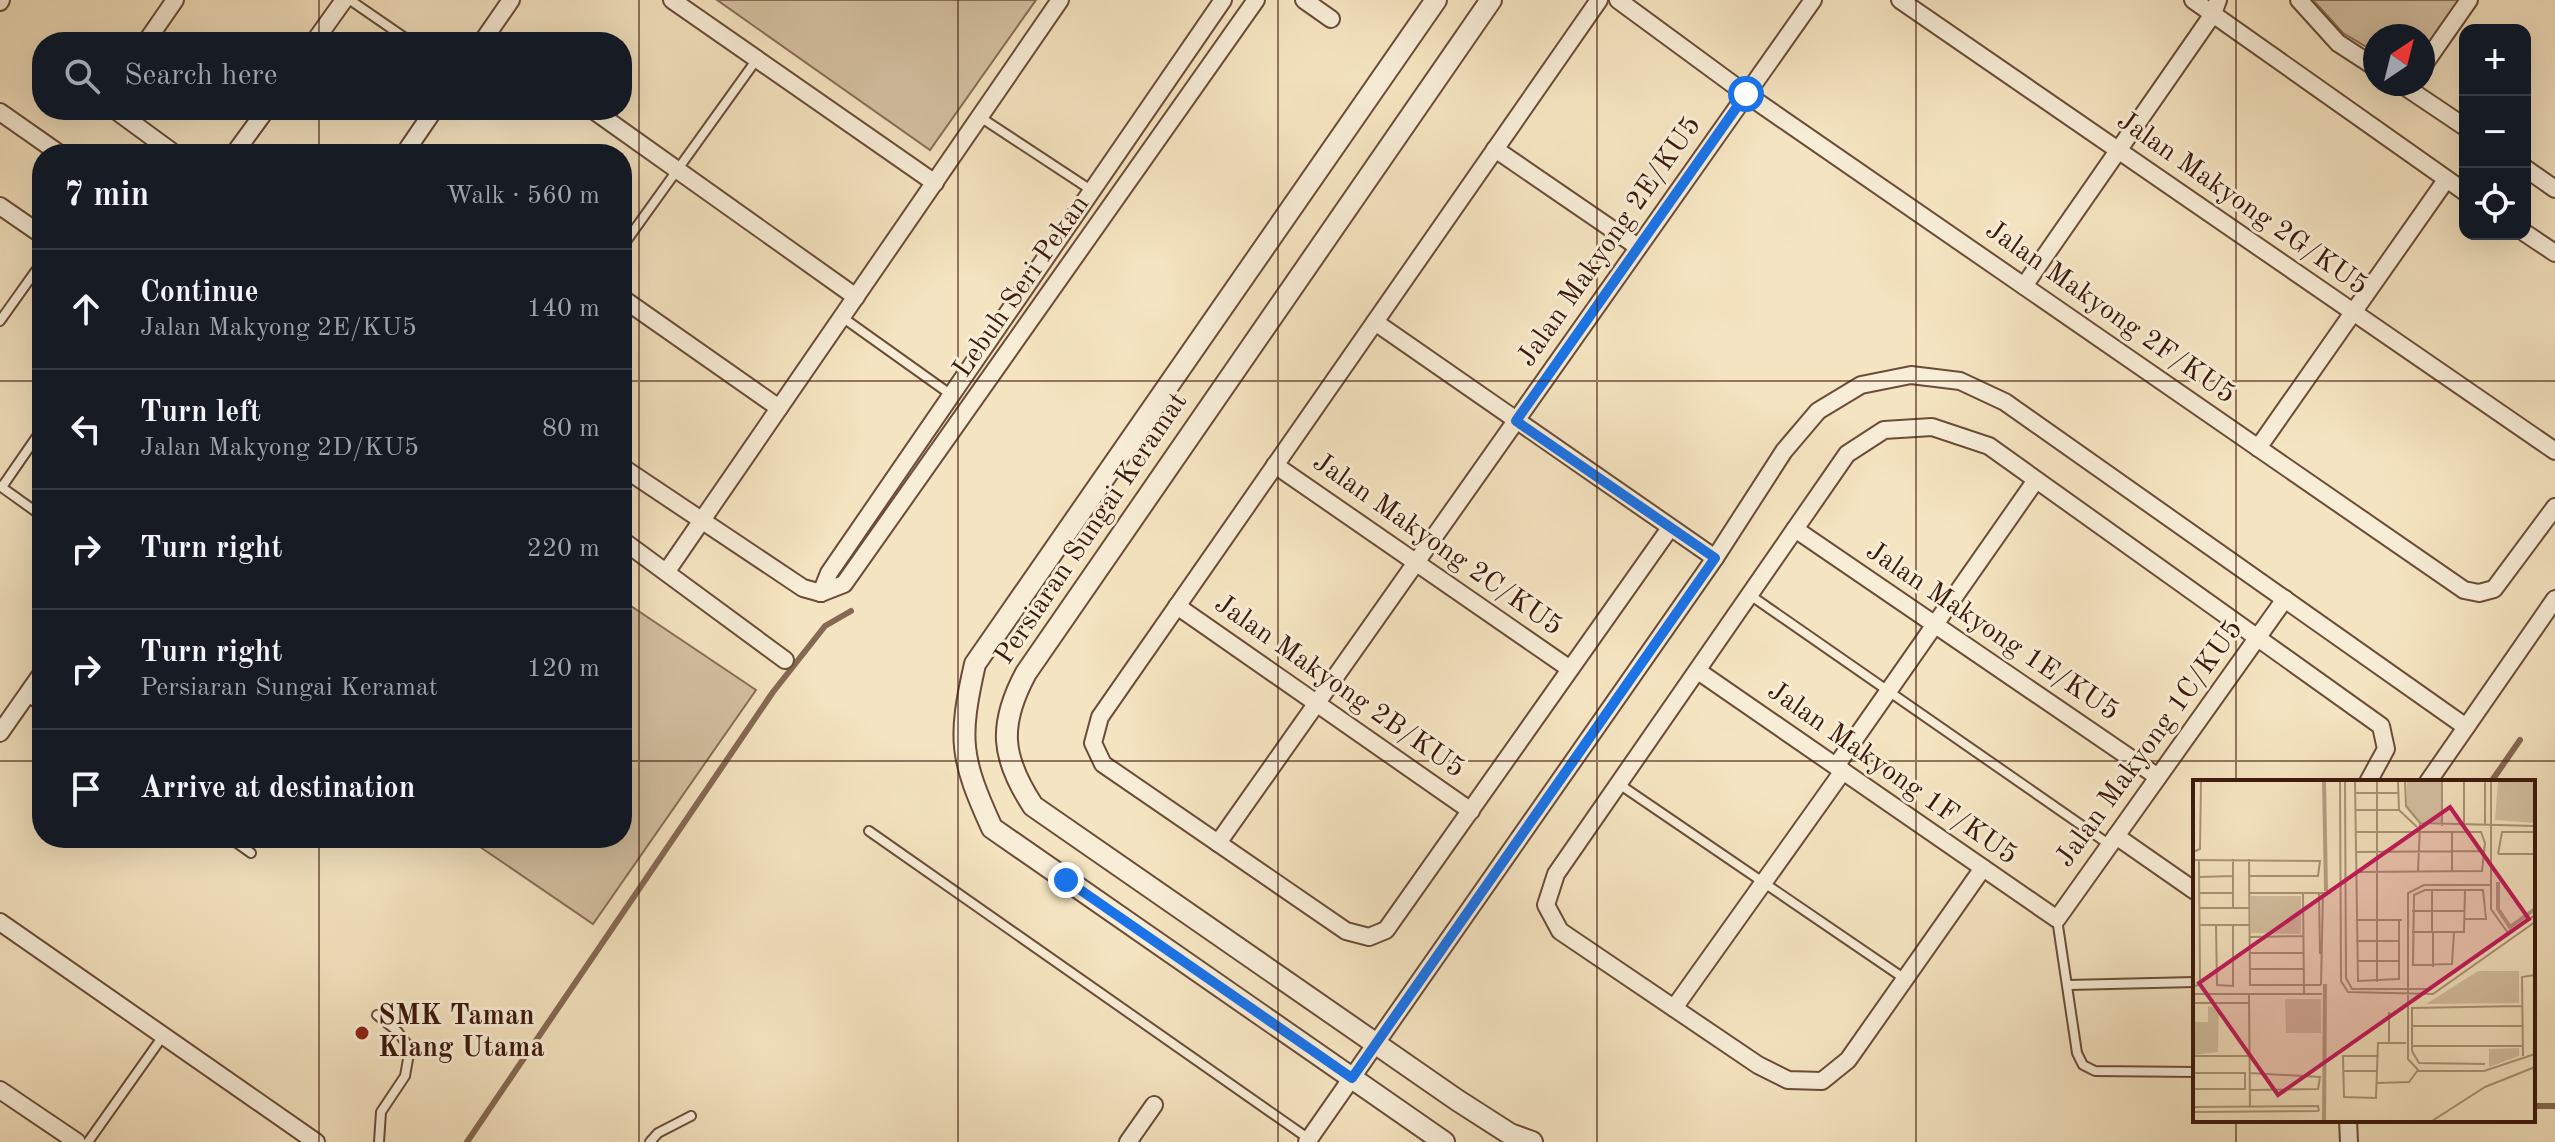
<!DOCTYPE html>
<meta charset="utf-8">
<style>
body{margin:0;font-family:"Old Standard TT",serif;background:#20242c;color:#f1f3f6}
.controls{position:absolute;right:24px;top:24px;display:grid;overflow:hidden;border-radius:16px;box-shadow:0 8px 32px #0002}
.controls button{width:72px;height:72px;display:grid;place-items:center;padding:0;border:0;border-bottom:2px solid #363941;background:#171b24;color:#f1f3f6;font:40px sans-serif}
.compass{position:absolute;left:2363px;top:24px;width:72px;height:72px;border-radius:50%;background:#171b24;box-shadow:0 8px 32px #0002;rotate:35deg}
.stop{position:absolute;width:24px;height:24px;margin:-18px;border:6px solid #1a73e8;border-radius:50%;background:#fff}
.stop.end{background:#1a73e8;border-color:#fff;box-shadow:0 2px 8px #0008}
.list{margin:0;padding:0;list-style:none}
h2{display:flex;justify-content:space-between;align-items:center;height:104px;margin:0;padding:0 32px;font-size:34px}
h2 small{font-size:26px;font-weight:400;color:#9ea1a6}
.list li{display:grid;grid-template-columns:52px 1fr auto;gap:24px;align-items:center;box-sizing:border-box;height:120px;padding:0 32px;border-top:2px solid #363941}
.list b{display:block;font-size:30px;white-space:nowrap}
.list p{margin:0;font-size:26px;white-space:nowrap;color:#9ea1a6}
.list em{font-size:26px;font-style:normal;color:#9ea1a6}
.icon{flex:none;width:44px;height:44px;fill:none;stroke:currentColor;stroke-width:2;stroke-linecap:round;stroke-linejoin:round}
.map{position:relative;flex:none;width:2555px;height:1142px;overflow:hidden}
.search{position:absolute;background:#171b24;box-shadow:0 8px 32px #0002;left:32px;top:32px;width:600px;height:88px;display:flex;align-items:center;gap:20px;box-sizing:border-box;padding:0 28px;border-radius:32px;color:#9ea1a6;font-size:30px}
.panel{position:absolute;background:#171b24;box-shadow:0 8px 32px #0002;left:32px;top:144px;width:600px;height:704px;border-radius:32px}
.map>svg:first-child{display:block}
</style>
<div class="map">
<svg width="2555" height="1142" viewBox="0 0 2555 1142">
<rect width="100%" height="100%" fill="#f5e4c1"/>
<filter id="stains"><feTurbulence type="fractalNoise" baseFrequency=".0025" numOctaves="4"/><feColorMatrix values="0 0 0 0 .2 0 0 0 0 .09 0 0 0 0 .02 0 0 0 .5 -.17"/></filter>
<radialGradient id="worn" r=".72"><stop offset=".6" stop-color="#630" stop-opacity="0"/><stop offset="1" stop-color="#630" stop-opacity=".3"/></radialGradient>
<g fill="#d5c1a2" stroke="#886d56" stroke-width="2">
<path d="M717,0H1036L930,150Z"/>
<path d="M2313,0H2459L2423,51V36H2375V52L2343,33Z"/>
<path d="M622,600L756,690L593,924L467,838H622Z"/>
</g>
<g fill="none" stroke-linecap="round" stroke-linejoin="round">
<g stroke="#856953" stroke-width="6">
<path d="M2491,782L2520,740"/>
<path d="M2533,1106H2555"/>
<path d="M467,1142L773,692L825,626L851,611"/>
</g>
<g stroke="#6a4c38" stroke-width="12">
<g id="service">
<path d="M350,0L411,42"/>
<path d="M980,117L1091,190"/>
<path d="M622,247L757,59"/>
<path d="M842,317L950,394"/>
<path d="M0,321L42,262"/>
<path d="M0,486L42,516"/>
<path d="M2,487L42,429"/>
<path d="M1750,595L2110,845"/>
<path d="M26,696L42,707"/>
<path d="M1619,784L1905,979"/>
<path d="M869,831L1309,1139"/>
<path d="M230,838L251,853"/>
<path d="M2057,919L2077,1053L2083,1065L2095,1071L2195,1072"/>
<path d="M2068,985L2195,982"/>
<path d="M377,1015L397,1031L410,1048L405,1076L381,1112L379,1142"/>
<path d="M88,1142L163,1036"/>
<path d="M650,1142L658,1133L691,1116"/>
</g>
</g>
<g stroke="#6a4c38" stroke-width="20">
<g id="minor">
<path d="M672,0L935,183"/>
<path d="M1304,0L1331,19"/>
<path d="M1599,0L1100,717L1093,743L1103,764L1346,931L1369,937L1386,930L1670,528"/>
<path d="M1618,0L1746,94L2464,590L2479,593L2494,589L2555,507"/>
<path d="M1900,0L2555,451"/>
<path d="M2193,0L2465,192"/>
<path d="M2299,0L2338,43L2375,67"/>
<path d="M0,2L1,0"/>
<path d="M146,42L175,0"/>
<path d="M314,42L344,0"/>
<path d="M482,42L511,0"/>
<path d="M2423,66L2469,0"/>
<path d="M2401,84L2465,127"/>
<path d="M115,110L175,154"/>
<path d="M593,110L856,297"/>
<path d="M0,112L60,154"/>
<path d="M1495,149L1638,247"/>
<path d="M234,154L266,110"/>
<path d="M404,154L434,110"/>
<path d="M2525,168L2555,189"/>
<path d="M0,206L42,235"/>
<path d="M2525,233L2555,253"/>
<path d="M2024,286L2213,14L2218,0"/>
<path d="M622,298L779,408"/>
<path d="M1375,322L1715,558"/>
<path d="M2258,448L2446,180"/>
<path d="M1275,465L1570,669"/>
<path d="M622,467L803,588L821,593"/>
<path d="M1795,529L2158,777"/>
<path d="M622,540L785,660"/>
<path d="M667,571L1060,0"/>
<path d="M821,593L844,584L1256,0"/>
<path d="M821,593L829,573L1223,0"/>
<path d="M1177,606L1471,811"/>
<path d="M1698,671L2057,919L2285,599"/>
<path d="M0,733L42,673"/>
<path d="M1836,766L2036,480"/>
<path d="M2428,782L2555,599"/>
<path d="M2116,836L2195,891"/>
<path d="M1218,843L1813,0"/>
<path d="M1983,868L1848,1060L1822,1081L1788,1080L1758,1065L1560,931L1546,905L1556,874L1847,454L1884,430L1932,427L1989,446L2381,726L2386,749L2368,782"/>
<path d="M0,922L316,1142"/>
<path d="M1674,1008L1843,771"/>
<path d="M0,1090L77,1142"/>
<path d="M2348,1120L2349,1142"/>
<path d="M1128,1142L1154,1105"/>
<path d="M1307,1142L1715,558L1784,451L1818,411L1861,385L1911,375L1960,381L2005,402L2466,727"/>
</g>
</g>
<g stroke="#6a4c38" stroke-width="24">
<g id="tertiary">
<path d="M1436,0L975,664C958,739 960,758 992,828L1444,1142"/>
<path d="M1491,0L1026,673C998,725 1001,757 1033,806L1457,1100L1510,1134L1532,1142"/>
</g>
</g>
<use href="#service" stroke="#f8edd7" stroke-width="8"/>
<use href="#minor" stroke="#f8edd7" stroke-width="16"/>
<use href="#tertiary" stroke="#f8edd7" stroke-width="20"/>
</g>
<g fill="none" stroke-linecap="round" stroke-linejoin="round">
<path stroke="#1a73e8" stroke-width="10" d="M1066,880L1352,1078L1715,558L1516,421L1746,94"/>
</g>
<path fill="none" stroke="#3b190b" stroke-width="2" stroke-opacity="0.55" d="M319,0V42M639,0V1142M958,0V1142M1278,0V1142M1597,0V1142M1916,0V1142M2236,0V782M319,110V154M0,381H42M622,381H2555M0,761H42M622,761H2555M319,838V1142M2236,1120V1142"/>
<circle fill="#8f2418" stroke="#f8edd7" stroke-width="3" cx="362" cy="1033" r="8"/>
<g text-anchor="middle" dominant-baseline="central" stroke-width="6" stroke-linejoin="round" paint-order="stroke">
<g font-size="28" fill="#3b190b" stroke="#f8edd7">
<text transform="translate(2242 204) rotate(35)">Jalan Makyong 2G/KU5</text>
<text transform="translate(1610 242) rotate(-55)">Jalan Makyong 2E/KU5</text>
<text transform="translate(1022 287) rotate(-55)">Lebuh Seri Pekan</text>
<text transform="translate(2110 313) rotate(35)">Jalan Makyong 2F/KU5</text>
<text transform="translate(1092 529) rotate(-56)">Persiaran Sungai Keramat</text>
<text transform="translate(1437 545) rotate(35)">Jalan Makyong 2C/KU5</text>
<text transform="translate(1992 632) rotate(34)">Jalan Makyong 1E/KU5</text>
<text transform="translate(1339 687) rotate(35)">Jalan Makyong 2B/KU5</text>
<text transform="translate(2150 744) rotate(-54)">Jalan Makyong 1C/KU5</text>
<text transform="translate(1892 774) rotate(35)">Jalan Makyong 1F/KU5</text>
</g>
<g font-size="28" font-weight="bold" fill="#3b190b" stroke="#f8edd7" text-anchor="start">
<text x="378" y="1017">SMK Taman<tspan x="378" dy="32">Klang Utama</tspan></text>
</g>
</g>
<g transform="translate(2193 780)">
<rect width="342" height="342" fill="#f5e4c1"/>
<path d="M214,1H248V42H227L214,26ZM305,1H342V43L302,40ZM58,116H108V154L58,153ZM285,191H326V223L233,224ZM92,219H128V253H93ZM15,226L26,228L25,272L0,275V242H15ZM326,268V276L296,287V269Z" fill="#d5c1a2"/>
<path fill="none" stroke="#b69f83" stroke-width="4" d="M131,1L133,111M305,102V129L317,147L342,129M131,341L132,204"/>
<path fill="none" stroke="#ab9378" stroke-width="2" d="M147,1L148,201L155,212L240,214L342,142M152,1L153,198L159,209H237L342,135M162,1L165,201L206,199V140M205,1L206,30M212,1L213,26L227,43L342,46M292,1V46M298,1V129L315,153M162,13H206M162,30H206M206,30L224,47M249,46V1M271,46V1M163,52H288L292,63L289,91L164,92M0,72L7,69L8,1M163,72L292,71M305,74L309,52H342M305,74H342M40,79V128M56,79L57,205H128M0,80L127,81L125,96H56M225,92L227,43M259,92V52M6,97L40,96M298,105H231L215,113V279L226,291H291L342,274M239,110V152M6,113H40M56,113H138M110,113L111,213M126,113L127,174M7,128H56M219,131H272M163,140H209M7,145H56M23,145L24,205L40,206V145M219,152H271L272,110M261,152L259,184L220,185L221,115L232,110H290L293,139H271M57,157L110,156M163,161H206M57,173H110M164,181H206M240,187V152M57,189H110M184,202V1M128,205L130,113M0,206L7,205L6,80M0,214H129M56,214L57,327M0,223H56M219,246H329M196,263V232M219,266H329M0,276H57M184,276H150L151,317L183,318L185,263H213M330,276L329,197L342,195M292,284L226,283L219,271V228L329,226M151,291H184M0,293H52V309H0M57,293L127,297L125,309L57,310M184,303L216,302L225,290M0,327L125,326L126,331M0,332L126,331M239,341L292,307L342,287"/>
<path fill="#c2185b" fill-opacity="0.15" stroke="#c2185b" stroke-width="4" d="M257,27L336,139L85,315L6,203Z"/>
<rect width="342" height="342" fill="none" stroke="#3b190b" stroke-width="4"/>
</g>
<rect width="100%" height="100%" filter="url(#stains)"/>
<rect width="100%" height="100%" fill="url(#worn)"/>
</svg>
<div class="controls">
<button>+</button>
<button>−</button>
<button><svg class="icon" aria-label="locate" viewBox="0 0 24 24"><circle cx="12" cy="12" r="6"/><path d="M12 2v4M12 18v4M2 12h4M18 12h4"/></svg></button>
</div>
<svg class="compass" viewBox="-18 -18 36 36"><path d="M0-13l5 13h-10z" fill="#e53935"/><path d="M0 13l5-13h-10z" fill="#9ea1a6"/></svg>
<div class="stop" style="left:1746px;top:94px"></div>
<div class="stop end" style="left:1066px;top:880px"></div>
<div class="search"><svg class="icon" aria-label="search" viewBox="0 0 24 24"><circle cx="10" cy="10" r="6"/><path d="M15 15l6 6"/></svg>Search here</div>
<section class="panel">
<h2>7 min<small>Walk · 560 m</small></h2>
<ul class="list">
<li><svg class="icon" aria-label="ahead" viewBox="0 0 24 24"><path d="M12 20V5M6 11l6-6 6 6"/></svg><div><b>Continue</b><p>Jalan Makyong 2E/KU5</p></div><em>140 m</em></li>
<li><svg class="icon" aria-label="left" viewBox="0 0 24 24"><path d="M17 20v-9H6M10 6l-5 5 5 5"/></svg><div><b>Turn left</b><p>Jalan Makyong 2D/KU5</p></div><em>80 m</em></li>
<li><svg class="icon" aria-label="right" viewBox="0 0 24 24"><path d="M7 20v-9h11M14 6l5 5-5 5"/></svg><div><b>Turn right</b></div><em>220 m</em></li>
<li><svg class="icon" aria-label="right" viewBox="0 0 24 24"><path d="M7 20v-9h11M14 6l5 5-5 5"/></svg><div><b>Turn right</b><p>Persiaran Sungai Keramat</p></div><em>120 m</em></li>
<li><svg class="icon" aria-label="arrive" viewBox="0 0 24 24"><path d="M6 21V4h12l-3 4 3 4H6"/></svg><div><b>Arrive at destination</b></div></li>
</ul>
</section>
</div>
